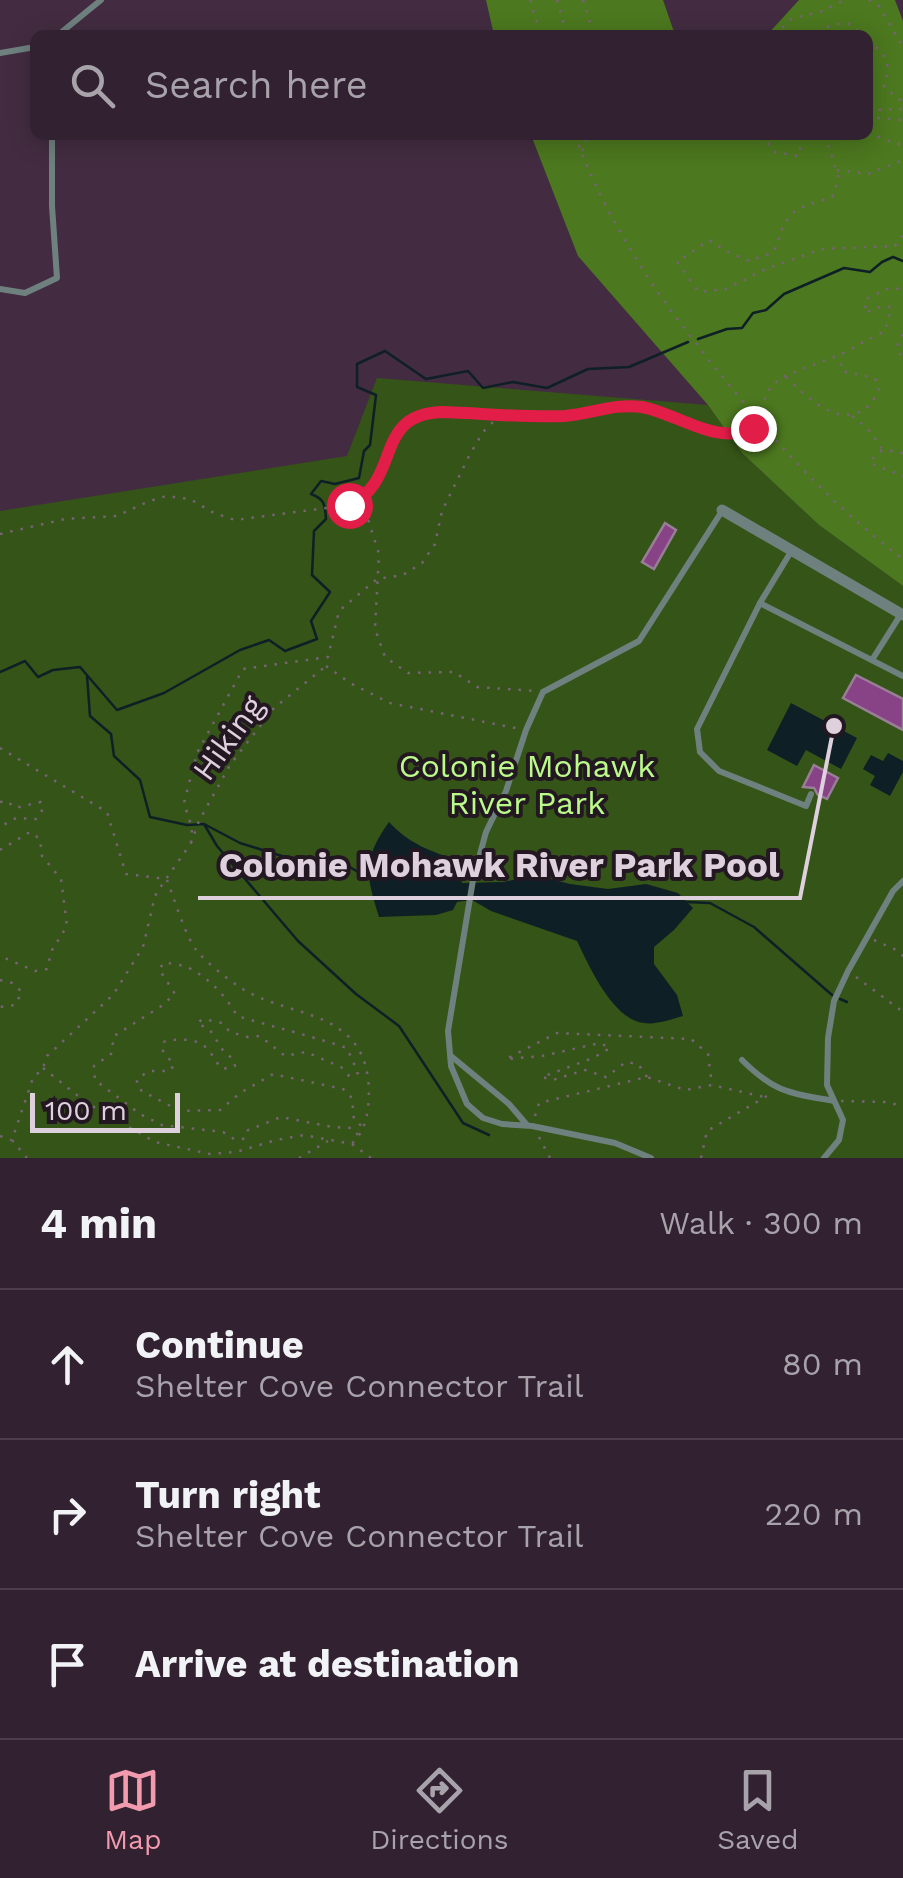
<!DOCTYPE html>
<meta charset="utf-8">
<style>
body{margin:0;font-family:"Work Sans",sans-serif;background:#3a2939;color:#f1f3f6}
.scale{position:absolute;left:30px;bottom:25px;width:150px;box-sizing:border-box;padding-left:10px;border:5px solid #ded0dd;border-top:0;font-size:28px;line-height:35px;white-space:nowrap;color:#ded0dd;-webkit-text-stroke:8px #231822;paint-order:stroke}
.stop{position:absolute;width:30px;height:30px;margin:-22px;border:8px solid #e11d48;border-radius:50%;background:#fff}
.stop.end{background:#e11d48;border-color:#fff;box-shadow:0 2px 10px #0008}
.list{margin:0;padding:0;list-style:none}
h2{display:flex;justify-content:space-between;align-items:center;height:130px;margin:0;padding:0 40px;font-size:42px}
h2 small{font-size:32px;font-weight:400;color:#a8a3ab}
.list li{display:grid;grid-template-columns:65px 1fr auto;gap:30px;align-items:center;box-sizing:border-box;height:150px;padding:0 40px;border-top:2px solid #4d3e4d}
.list b{display:block;font-size:38px;white-space:nowrap}
.list p{margin:0;font-size:32px;white-space:nowrap;color:#a8a3ab}
.list em{font-size:32px;font-style:normal;color:#a8a3ab}
.icon{flex:none;width:55px;height:55px;fill:none;stroke:currentColor;stroke-width:2;stroke-linecap:round;stroke-linejoin:round}
.map{position:relative;flex:none;width:903px;height:1158px;overflow:hidden}
.search{position:absolute;background:#322131;box-shadow:0 5px 25px #0003;left:30px;right:30px;top:30px;height:110px;display:flex;align-items:center;gap:25px;box-sizing:border-box;padding:0 35px;border-radius:15px;color:#a8a3ab;font-size:38px}
.sheet{height:580px;background:#322131}
nav{display:flex;justify-content:space-around;align-items:center;box-sizing:border-box;height:140px;border-top:2px solid #4d3e4d;background:#322131;font-size:28px;color:#a8a3ab}
nav a{display:grid;justify-items:center;gap:5px}
nav .on{color:#f29aae}
.map>svg:first-child{display:block}
</style>
<div class="map">
<svg width="903" height="1158" viewBox="0 0 903 1158">
<rect width="100%" height="100%" fill="#432c41"/>
<path fill="#355417" d="M377,378L708,405L742,453L819,525L903,586V1158H0V511L347,456Z"/>
<g fill="#4c781f">
<path d="M486,0H663L673,29L678,35H494Z"/>
<path d="M799,0H895L903,21V586L819,525L742,453L708,405L578,256L531,135H868V35H767Z"/>
</g>
<g fill="#0e2026">
<path d="M791,703L857,738L841,769L806,750L797,766L767,750Z"/>
<path d="M888,753L903,761V772L890,796L870,785L875,776L863,769L871,755L883,761Z"/>
<path d="M389,822C408,843 431,852 458,860L462,883L503,882L535,875L570,884L608,889L646,884L678,893L693,908L674,930L654,947V964L677,995L683,1016C672,1019 656,1025 644,1023C613,1020 589,966 577,941L491,911L472,900L457,902L453,910L436,915L379,917C366,875 362,860 389,822Z"/>
</g>
<g fill="none" stroke-linecap="round" stroke-linejoin="round">
<g stroke="#0e2026" stroke-width="2.5">
<path d="M698,339L727,329L742,328L753,313L766,310L784,294L844,268L870,272L882,262L893,257L903,261"/>
<path d="M0,672L25,661L38,677L53,670L80,667L117,710L164,693L240,650L269,640L285,651L317,639L311,621L330,592L312,575L314,531L326,519C325,505 325,499 311,494L321,481L335,484L359,478L364,451L370,445L376,395L357,387V364L385,351L426,379L468,371L483,388L513,382L547,388L588,369L629,367L688,342"/>
<path d="M87,676L90,716L111,734L114,756L140,780L150,817L187,825L204,824L240,843L282,856L313,861L333,857L358,872L371,875"/>
<path d="M204,824L217,846L298,941L356,994L399,1026L463,1123L489,1135"/>
<path d="M685,902L710,903L754,927L832,995"/>
<path d="M840,999L847,1002"/>
</g>
</g>
<g fill="#874385" stroke="#997e97" stroke-width="2.5">
<path d="M665,523L676,530L654,569L642,562Z"/>
<path d="M856,675L903,699V730L843,698Z"/>
<path d="M814,765L838,778L827,799L818,795L814,788L803,787Z"/>
</g>
<g fill="none" stroke-linecap="round" stroke-linejoin="round">
<g stroke="#776375" stroke-width="2.5" stroke-dasharray="2.5 8" stroke-linecap="butt">
<path d="M530,0L541,35"/>
<path d="M557,0L567,35"/>
<path d="M583,0L594,35"/>
<path d="M869,0L879,6L903,47"/>
<path d="M775,35L791,19L822,11L845,0"/>
<path d="M822,35L824,28L836,24H849L862,35"/>
<path d="M868,40C888,58 891,60 884,87L903,102"/>
<path d="M868,110L903,109"/>
<path d="M868,113L877,118L903,120"/>
<path d="M868,133L897,144H903"/>
<path d="M575,135C608,227 664,306 726,381C779,447 835,508 903,559"/>
<path d="M761,135L775,152L799,156L801,144L797,135"/>
<path d="M825,135L839,179L832,197C791,210 787,210 774,252L749,261L728,252L709,240L677,262L699,292L726,289L766,269L822,249L895,246L903,235"/>
<path d="M582,151L588,135"/>
<path d="M837,170L868,174L903,160"/>
<path d="M903,334L897,346L903,361"/>
<path d="M786,377C805,395 836,428 865,409C871,405 875,396 879,390L875,378L842,371L839,355"/>
<path d="M852,416L872,433L882,450"/>
<path d="M903,453C885,450 880,446 870,463L903,476"/>
<path d="M362,500L379,554L375,629L385,657L408,673L454,672L477,687L536,691"/>
<path d="M0,534L65,519L117,516L147,502L166,496L190,499L214,513L235,520L349,505C400,482 374,423 433,412C477,411 522,419 565,416C592,414 616,403 642,407C683,414 721,451 760,423L766,393L780,378L839,355L885,331L891,307H880L865,313L866,299L889,288L903,289"/>
<path d="M326,666L350,683L390,703L520,729"/>
<path d="M0,748L107,812L126,874L166,879L191,843L199,821L230,765L274,708L326,666"/>
<path d="M0,802L7,801L15,808L41,802L43,809L36,819L16,818L0,827"/>
<path d="M191,843L192,828L184,803L197,753L243,669L328,657L339,611L377,579L403,575L422,563L435,544L442,511L469,456L483,432L499,416"/>
<path d="M0,850L30,832L40,839L42,856L61,879L67,926L52,950L47,969L35,971L0,956"/>
<path d="M167,880C174,898 186,938 197,951C207,963 225,977 238,986C285,1018 358,1007 368,1078C370,1093 369,1118 361,1132C359,1136 355,1139 352,1144"/>
<path d="M874,940L896,950L903,956"/>
<path d="M856,977L903,1012"/>
<path d="M0,980L12,983L22,992L15,1005L0,1007"/>
<path d="M43,1068L87,1103L155,1142L210,1154L236,1152L276,1140L304,1135L352,1144L371,1158"/>
<path d="M647,1077L638,1064L626,1062L606,1077L585,1070L553,1080L542,1077L593,1058L610,1048L600,1043L542,1056L506,1059L557,1033L691,1039L708,1054L712,1085"/>
<path d="M841,1101L885,1102L903,1106"/>
<path d="M535,1116L539,1103L647,1077L685,1090L712,1085L764,1097"/>
<path d="M358,1135L352,1128L332,1127L281,1117L246,1131L243,1139H234L223,1132L162,1125L140,1114L95,1080L94,1066L111,1054L114,1036L160,1007L175,994L159,969L165,962C173,965 182,964 189,968C210,979 226,996 237,1016C274,1027 311,1036 347,1048L358,1073L350,1077L341,1067L306,1052L285,1056L260,1036L248,1037L230,1032L222,1023L203,1019L197,1023L210,1030L224,1052L233,1059L235,1066L223,1069C218,1066 216,1060 212,1055C202,1037 180,1038 163,1042V1051L174,1065L170,1071H149L137,1079V1086L142,1091L180,1111L220,1110L240,1093L273,1074L343,1089L352,1098L354,1120L363,1127"/>
<path d="M0,1136L11,1140"/>
<path d="M539,1137L550,1158"/>
<path d="M27,1158L12,1140L33,1078L43,1068L47,1056L113,995L143,947L155,896L165,880"/>
<path d="M299,1158L328,1141"/>
<path d="M701,1158L707,1131L772,1093"/>
</g>
<g stroke="#6e817f" stroke-width="6">
<path d="M58,35L101,0"/>
<path d="M0,53L35,47"/>
<path d="M0,289L25,293L57,278L52,206V135"/>
<path d="M792,550L760,603L903,676"/>
<path d="M760,603L697,729L700,752L719,771L806,806L811,794"/>
<path d="M872,660L901,614"/>
<path d="M451,1056L509,1104L527,1125"/>
<path d="M742,1060C775,1093 790,1093 834,1101"/>
<path d="M651,1158L615,1143L532,1126L502,1124L483,1118L467,1104L451,1066L448,1031L473,880L486,832L506,791L526,730L543,692L639,641L722,511"/>
<path d="M824,1158L839,1140L843,1120L827,1085L828,1038L834,1001L848,971L893,891L903,881"/>
</g>
<path stroke="#6e817f" stroke-width="11" d="M722,510L903,615"/>
</g>
<g fill="none" stroke-linecap="round" stroke-linejoin="round">
<path stroke="#e11d48" stroke-width="12" d="M349,505C403,480 372,415 441,412C482,413 524,418 565,416C591,414 615,403 642,407C679,414 716,446 753,428"/>
</g>
<g text-anchor="middle" dominant-baseline="central" stroke-width="8" stroke-linejoin="round" paint-order="stroke">
<g font-size="32" fill="#ded0dd" stroke="#231822">
<text transform="translate(228 738) rotate(-54)">Hiking</text>
</g>
<g font-size="32" fill="#bbfa89" stroke="#231822">
<text x="527" y="766">Colonie Mohawk<tspan x="527" dy="37">River Park</tspan></text>
</g>
</g>
<path fill="none" stroke="#ded0dd" stroke-width="4" d="M834 726L800 898H198"/>
<circle fill="#ded0dd" stroke="#231822" stroke-width="4" cx="834" cy="726" r="10"/>
<g font-size="35" text-anchor="middle" font-weight="bold" fill="#ded0dd" stroke="#231822" stroke-width="8" stroke-linejoin="round" paint-order="stroke">
<text x="499" y="877">Colonie Mohawk River Park Pool</text>
</g>
</svg>
<div class="scale">100 m</div>
<div class="stop" style="left:349px;top:505px"></div>
<div class="stop end" style="left:753px;top:428px"></div>
<div class="search"><svg class="icon" aria-label="search" viewBox="0 0 24 24"><circle cx="10" cy="10" r="6"/><path d="M15 15l6 6"/></svg>Search here</div>
</div>
<section class="sheet">
<h2>4 min<small>Walk · 300 m</small></h2>
<ul class="list">
<li><svg class="icon" aria-label="ahead" viewBox="0 0 24 24"><path d="M12 20V5M6 11l6-6 6 6"/></svg><div><b>Continue</b><p>Shelter Cove Connector Trail</p></div><em>80 m</em></li>
<li><svg class="icon" aria-label="right" viewBox="0 0 24 24"><path d="M7 20v-9h11M14 6l5 5-5 5"/></svg><div><b>Turn right</b><p>Shelter Cove Connector Trail</p></div><em>220 m</em></li>
<li><svg class="icon" aria-label="arrive" viewBox="0 0 24 24"><path d="M6 21V4h12l-3 4 3 4H6"/></svg><div><b>Arrive at destination</b></div></li>
</ul>
</section>
<nav>
<a class="on"><svg class="icon" aria-label="map" viewBox="0 0 24 24"><path d="M3 6l6-2 6 2 6-2v14l-6 2-6-2-6 2zM9 4v14M15 6v14"/></svg>Map</a>
<a><svg class="icon" aria-label="directions" viewBox="0 0 24 24"><path d="M12 3l9 9-9 9-9-9zM9 14v-3h6M13 9l2 2-2 2"/></svg>Directions</a>
<a><svg class="icon" aria-label="saved" viewBox="0 0 24 24"><path d="M7 4h10v16l-5-4-5 4z"/></svg>Saved</a>
</nav>
